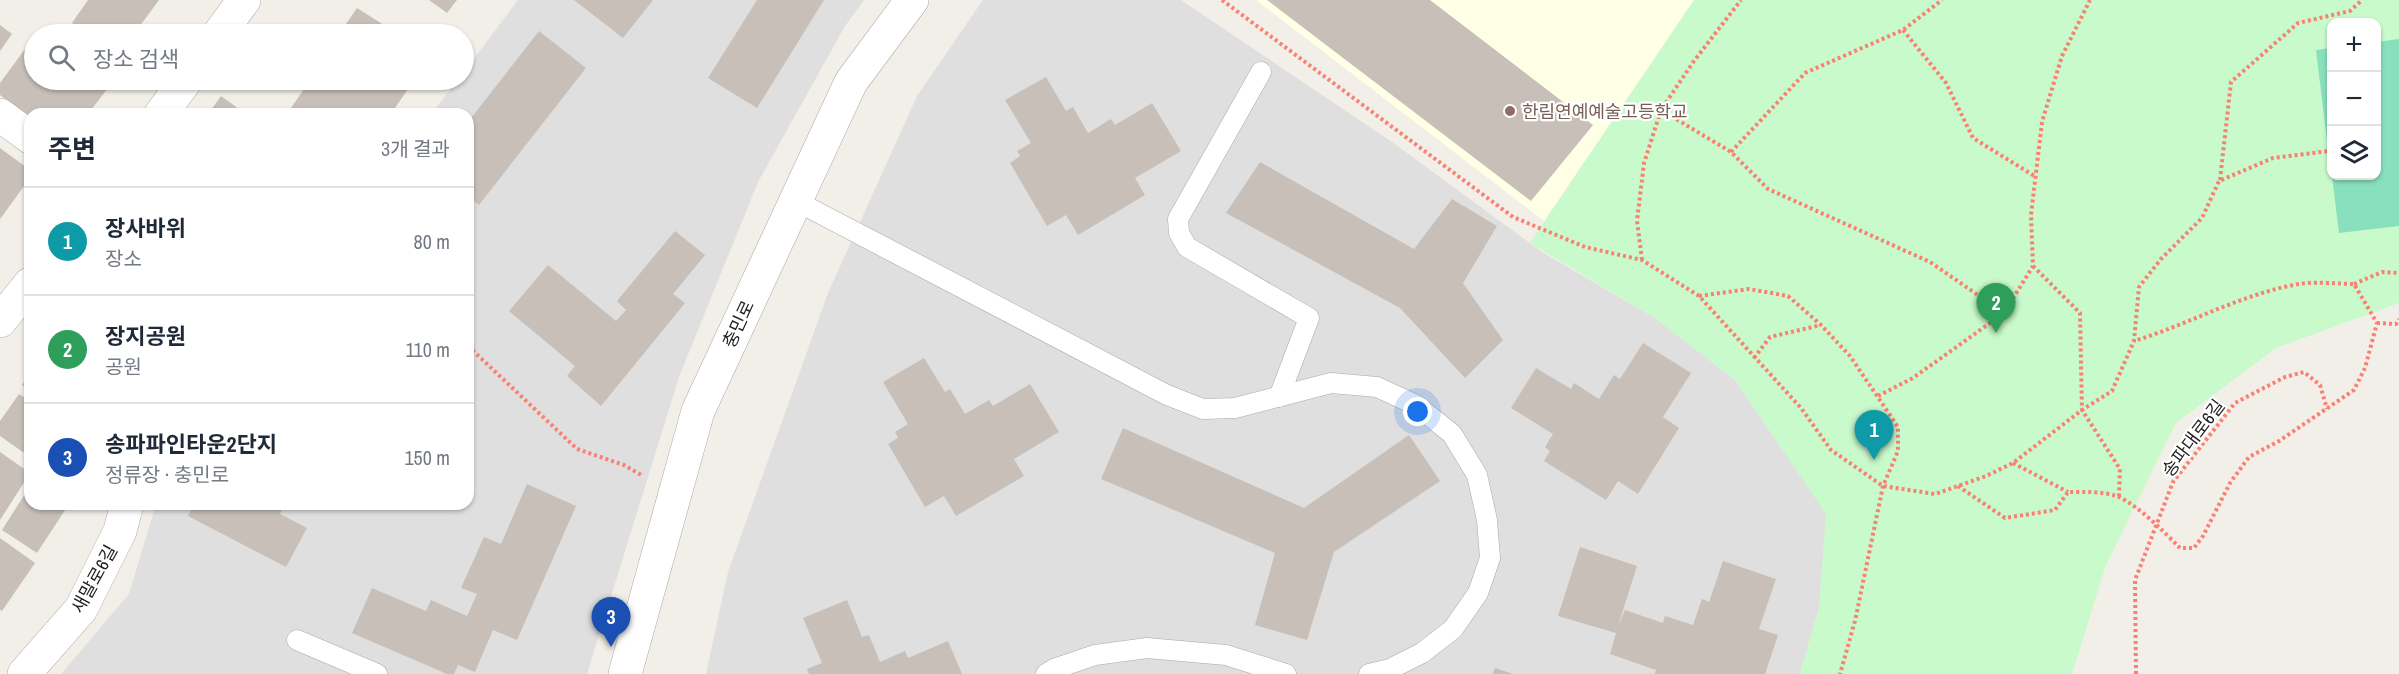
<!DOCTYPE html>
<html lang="ko">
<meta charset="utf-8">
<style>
body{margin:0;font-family:"Archivo Narrow","Noto Sans KR",sans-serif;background:#f6f6f7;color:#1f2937}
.controls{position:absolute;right:18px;top:18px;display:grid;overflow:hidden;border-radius:12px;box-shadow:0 2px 4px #0004}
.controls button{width:54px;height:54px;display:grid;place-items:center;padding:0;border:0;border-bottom:2px solid #e0e1e3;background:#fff;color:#1f2937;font:30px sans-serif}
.you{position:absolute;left:1418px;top:412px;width:21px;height:21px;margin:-15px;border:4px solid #fff;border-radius:50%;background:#1a73e8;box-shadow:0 0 0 9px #1a73e833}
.badge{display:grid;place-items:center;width:39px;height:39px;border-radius:50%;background:#0f766e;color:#fff;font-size:20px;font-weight:700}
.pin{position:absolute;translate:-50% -50px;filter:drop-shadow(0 2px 3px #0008)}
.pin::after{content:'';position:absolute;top:32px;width:21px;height:18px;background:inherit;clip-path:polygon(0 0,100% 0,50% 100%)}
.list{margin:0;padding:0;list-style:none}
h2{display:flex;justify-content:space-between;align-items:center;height:78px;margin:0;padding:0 24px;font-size:26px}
h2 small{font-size:20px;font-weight:400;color:#747a83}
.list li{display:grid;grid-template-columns:39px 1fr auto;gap:18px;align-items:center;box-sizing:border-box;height:108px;padding:0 24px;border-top:2px solid #e0e1e3}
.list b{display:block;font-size:22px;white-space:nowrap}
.list p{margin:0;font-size:20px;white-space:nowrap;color:#747a83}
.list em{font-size:20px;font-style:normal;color:#747a83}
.icon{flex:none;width:33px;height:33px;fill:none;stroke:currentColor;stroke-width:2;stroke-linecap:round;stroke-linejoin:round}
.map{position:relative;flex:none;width:2399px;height:674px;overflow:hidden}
.search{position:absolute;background:#fff;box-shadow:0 2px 4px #0004;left:24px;top:24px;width:450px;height:66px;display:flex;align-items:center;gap:15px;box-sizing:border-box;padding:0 21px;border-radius:33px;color:#747a83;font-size:22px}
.panel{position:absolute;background:#fff;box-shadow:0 2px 4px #0004;left:24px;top:108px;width:450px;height:402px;border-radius:18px}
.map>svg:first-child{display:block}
</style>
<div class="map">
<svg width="2399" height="674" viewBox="0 0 2399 674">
<rect width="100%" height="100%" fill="#f2efe9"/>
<g fill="#e0dfdf">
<path d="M518,0H864L845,26L758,182L679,377L587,674H61L129,594L156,504H468V114H431L458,80H464V72Z"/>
<path d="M983,0H1181L1392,142L1542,252L1655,318L1735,380L1827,514L1819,608L1800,674H706L728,572L828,293L917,96Z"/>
</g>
<path fill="#ffffe5" d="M1256,0H1694L1544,221Z"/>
<path fill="#c8facc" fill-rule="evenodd" d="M1694,0H2399V303L2276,348L2176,423L2106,565L2072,674H1800L1819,608L1826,514L1735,380L1655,318L1530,243ZM2332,22H2376V176H2332Z"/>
<g fill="#88e0be">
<path d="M2399,39V226L2339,233L2332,176H2376L2377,42Z"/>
<path d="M2331,48H2332L2331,174L2316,50Z"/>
</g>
<g fill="#c7bfb8">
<path d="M88,0H159L134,34H88L72,23Z"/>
<path d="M429,0H457L447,13Z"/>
<path d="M574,0H653L623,38Z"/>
<path d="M757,0H824L757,108L708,78Z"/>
<path d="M1267,0H1430L1593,125L1531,201Z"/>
<path d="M357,8L398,34H339Z"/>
<path d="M0,25L12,34L0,51Z"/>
<path d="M539,31L586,68L479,205L468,196V122Z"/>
<path d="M25,49L34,55V80H114L88,114H30V117L0,95V83Z"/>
<path d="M1046,77L1066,111L1073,107L1088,133L1111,119L1115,125L1152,103L1181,151L1135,178L1145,195L1078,235L1066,215L1047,226L1010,163L1020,156L1017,151L1031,143L1005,100Z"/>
<path d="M310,80H414L391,114H287Z"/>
<path d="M221,96L246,114H208Z"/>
<path d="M0,148L30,170V178L0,219Z"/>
<path d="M1260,162L1414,249L1452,199L1497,226L1463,283L1503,340L1465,378L1400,308L1226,213Z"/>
<path d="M675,231L705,255L673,294L685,303L601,406L567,376L575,366L509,311L548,265L616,321L626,310L617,301Z"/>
<path d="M1643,343L1691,373L1663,417L1679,428L1638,494L1618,481L1606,500L1544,461L1550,451L1545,447L1553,434L1511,408L1536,368L1571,389L1574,383L1599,399L1614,375L1620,379Z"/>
<path d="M924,358L945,392L950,389L965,414L989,400L993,406L1030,384L1059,432L1014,459L1024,476L956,516L944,496L925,507L888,444L898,438L895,432L908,424L883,382Z"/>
<path d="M30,374V391L22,385Z"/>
<path d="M19,394L30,401V457L0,436V421Z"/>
<path d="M1123,428L1304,508L1409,435L1440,481L1334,552L1307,640L1255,625L1275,553L1101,479Z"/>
<path d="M0,452L30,473L0,520Z"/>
<path d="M527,484L576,506L517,640L493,630L475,672L458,665L454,674H447L352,633L372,588L426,611L431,600L467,616L477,594L461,588L484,537L501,544Z"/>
<path d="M30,486V504H69L37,553L2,530Z"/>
<path d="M194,504H285L280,514L307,528L286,567L188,516Z"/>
<path d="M0,538L35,563L2,611L0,610Z"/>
<path d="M1580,547L1637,566L1618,626L1625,610L1663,623L1665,616L1693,625L1702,599L1709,602L1723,561L1776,579L1759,629L1778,635L1765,674H1655L1656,670L1610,654L1616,633L1558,616Z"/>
<path d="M847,600L862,637L869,635L880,662L905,651L908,658L948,641L962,674H809L807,669L822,663L803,618Z"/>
<path d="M1495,668L1513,674H1493Z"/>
</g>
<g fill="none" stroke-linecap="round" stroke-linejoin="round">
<g stroke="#a9a9a9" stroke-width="21">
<g id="service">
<path d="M1261,72L1178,219L1179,233L1187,247L1309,318L1279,397"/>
<path d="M796,201L1167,395L1203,409L1235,408L1331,383L1377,387L1416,405L1452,434L1477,475L1487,520L1490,558L1478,593L1453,629L1422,653L1390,669L1369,674"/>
<path d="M297,640L377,674"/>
<path d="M1046,674L1054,669L1095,655L1147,648L1226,655L1286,674"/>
</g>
</g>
<g stroke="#a9a9a9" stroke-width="34">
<g id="minor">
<path d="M0,115L30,137"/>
<path d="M24,674L81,609L120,531L127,504"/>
</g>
</g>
<g stroke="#a9a9a9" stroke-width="34">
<g id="tertiary">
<path d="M219,34L244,0"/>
<path d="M161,114L186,80"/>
<path d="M0,321L30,284"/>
<path d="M625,674L698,411L851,82L912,0"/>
</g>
</g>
<g stroke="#fa8072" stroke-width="4" stroke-dasharray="3 3" stroke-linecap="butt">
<path d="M1222,0L1513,217L1585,247L1642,260L1699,296L1801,408L1831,450L1883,486L1935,494L1986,476L2013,463L2082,410L2112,391L2134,341L2139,287L2161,259L2202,218L2219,181L2273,158L2329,151"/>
<path d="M1903,30L1946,83L1973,138L2036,177"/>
<path d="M1661,110L1731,152L1768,189L1930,262L2004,313"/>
<path d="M1731,152L1805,73L1903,30L1942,0"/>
<path d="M2220,180L2231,82L2298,23L2350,11L2362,0"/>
<path d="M1642,260L1637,221L1644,163L1661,110L1694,61L1741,0"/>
<path d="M2033,266L2080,313L2082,410L2120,469L2119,497"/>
<path d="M2354,284L2382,272L2399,273"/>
<path d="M1699,296L1749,289L1788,296L1821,325L1850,356L1898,427V451L1883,486L1855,621L1840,674"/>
<path d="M2377,323L2396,324L2399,319"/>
<path d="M468,346L577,449L624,465L643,476"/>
<path d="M1754,358L1770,337L1821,325"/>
<path d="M1878,396L1913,378L2004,313L2033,266L2031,215L2042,122L2062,56L2090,0"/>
<path d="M2013,463L2068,492"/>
<path d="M1958,486L2005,518L2055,510L2068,492C2084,492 2104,491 2119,497C2140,507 2164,532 2180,548H2194L2203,536L2230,483L2249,457L2279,441L2354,390L2365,368L2377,323L2354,284C2337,284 2316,281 2299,284C2241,294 2190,324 2134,341"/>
<path d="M2136,674L2135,580L2173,482L2235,403L2285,377L2304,372L2320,385L2327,409"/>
</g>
<use href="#service" stroke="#fff" stroke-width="20"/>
<use href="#minor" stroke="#fff" stroke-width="33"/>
<use href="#tertiary" stroke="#fff" stroke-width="33"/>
</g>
<circle fill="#8d6e63" stroke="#fff" stroke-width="2" cx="1510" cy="111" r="6"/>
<g text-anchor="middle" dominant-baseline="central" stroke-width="4.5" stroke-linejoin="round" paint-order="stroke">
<g font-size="18" fill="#785e54" stroke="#fff" text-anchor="start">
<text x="1522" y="111">한림연예예술고등학교</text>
</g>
<g font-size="18" fill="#222" stroke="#fff">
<text transform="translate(738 324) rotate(-65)">충민로</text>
<text transform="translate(2193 438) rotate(-53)">송파대로6길</text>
<text transform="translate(94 579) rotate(-61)">새말로6길</text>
</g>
</g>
</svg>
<div class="controls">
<button>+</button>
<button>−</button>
<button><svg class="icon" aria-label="layers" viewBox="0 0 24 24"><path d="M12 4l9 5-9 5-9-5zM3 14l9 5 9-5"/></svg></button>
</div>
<div class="you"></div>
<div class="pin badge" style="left:1874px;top:460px;background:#0f9aa8">1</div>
<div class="pin badge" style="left:1996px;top:333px;background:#2e9e5b">2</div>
<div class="pin badge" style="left:611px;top:647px;background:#1a4fb4">3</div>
<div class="search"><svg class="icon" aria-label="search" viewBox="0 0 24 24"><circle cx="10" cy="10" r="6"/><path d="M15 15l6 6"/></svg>장소 검색</div>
<section class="panel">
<h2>주변<small>3개 결과</small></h2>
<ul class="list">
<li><span class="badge" style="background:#0f9aa8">1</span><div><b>장사바위</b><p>장소</p></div><em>80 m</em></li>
<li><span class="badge" style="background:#2e9e5b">2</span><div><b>장지공원</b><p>공원</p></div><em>110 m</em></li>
<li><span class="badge" style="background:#1a4fb4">3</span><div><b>송파파인타운2단지</b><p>정류장 · 충민로</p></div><em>150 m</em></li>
</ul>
</section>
</div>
